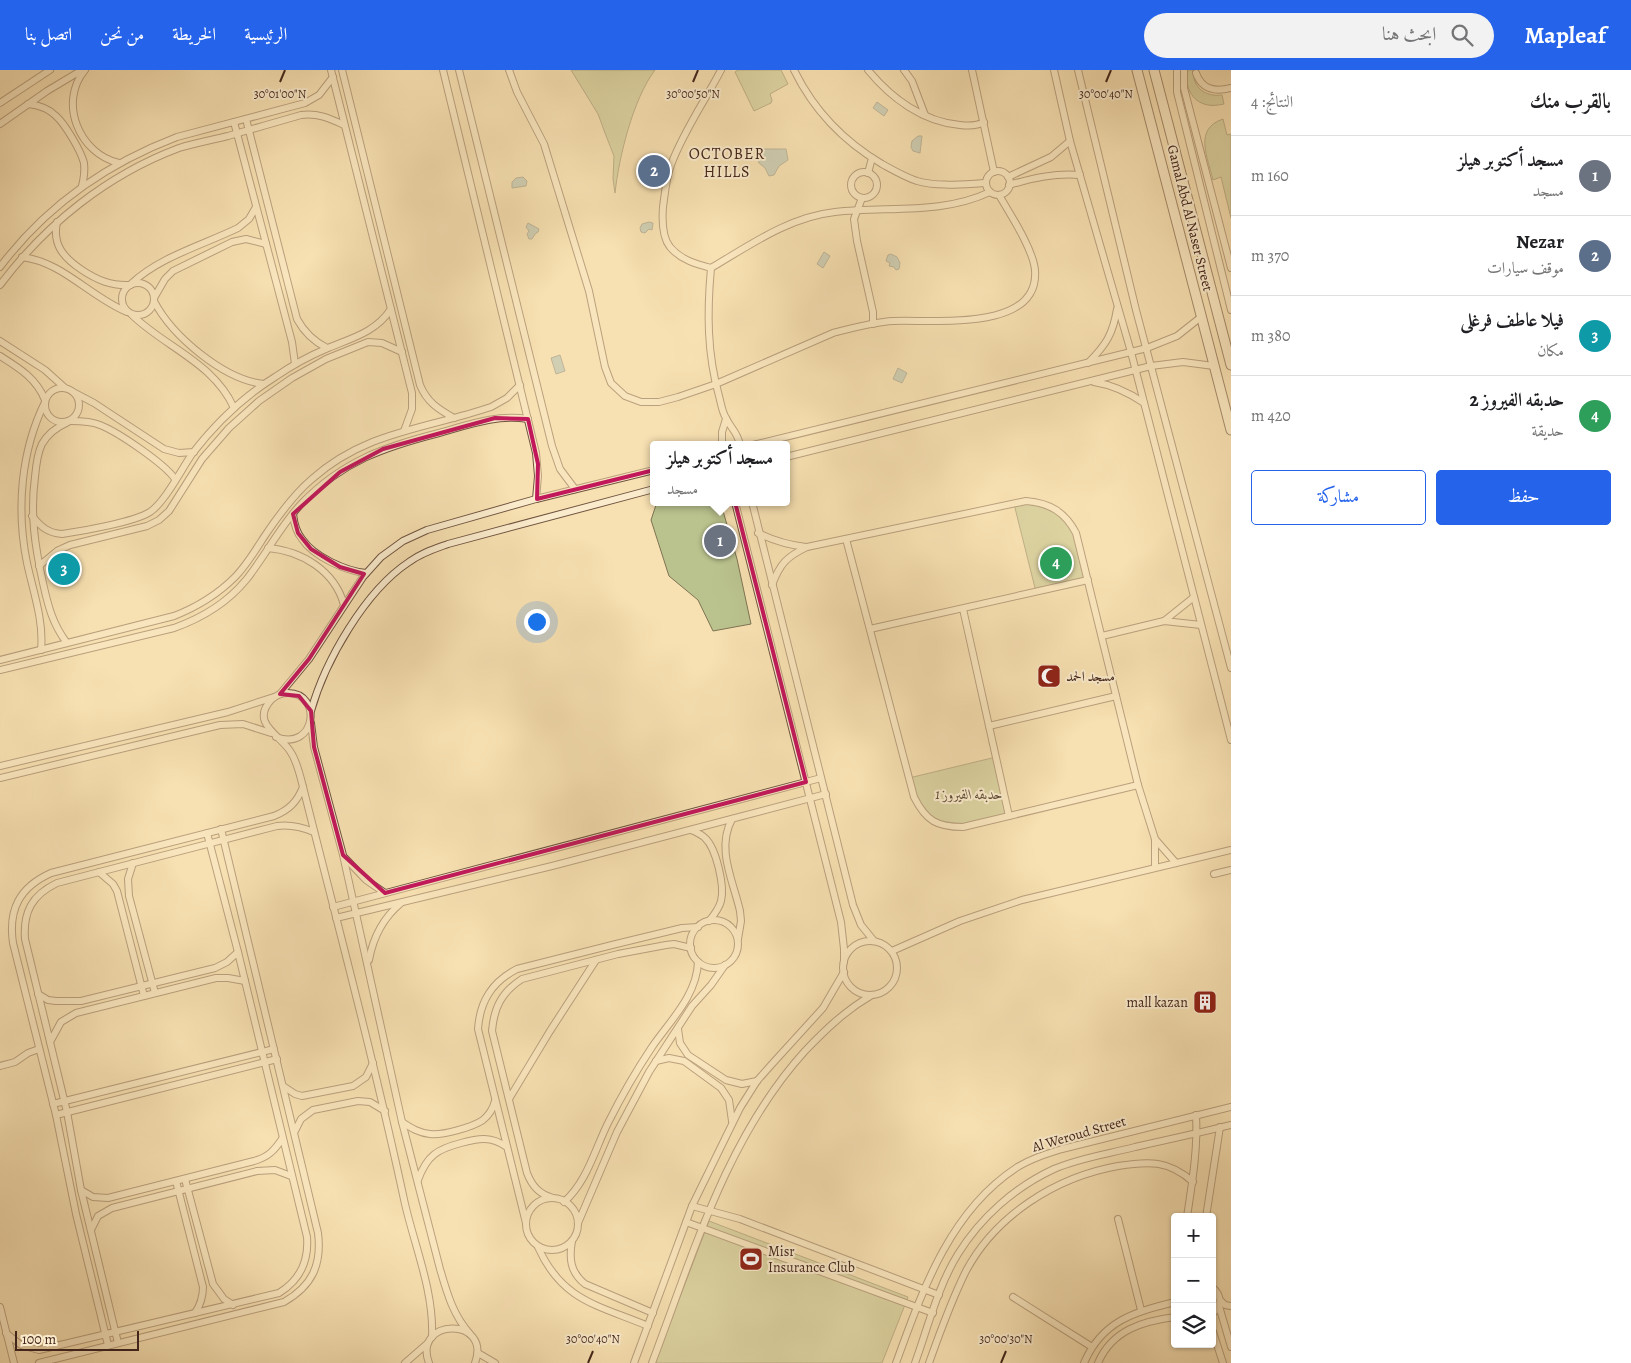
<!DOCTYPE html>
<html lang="ar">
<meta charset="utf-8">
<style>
body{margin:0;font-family:Alegreya,Amiri,serif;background:#f2f2f2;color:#202124;direction:rtl}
.controls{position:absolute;right:15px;bottom:15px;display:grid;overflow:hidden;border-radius:5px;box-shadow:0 1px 4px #0004}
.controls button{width:45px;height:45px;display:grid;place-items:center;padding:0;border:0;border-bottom:1px solid #e0e0e0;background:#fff;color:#202124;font:25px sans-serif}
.scale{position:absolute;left:15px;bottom:12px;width:124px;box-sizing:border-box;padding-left:5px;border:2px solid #43251a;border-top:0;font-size:14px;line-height:18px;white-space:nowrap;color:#43251a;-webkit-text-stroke:4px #faebcc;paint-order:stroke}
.you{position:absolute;left:536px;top:551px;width:18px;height:18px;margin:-12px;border:4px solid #fff;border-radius:50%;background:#1a73e8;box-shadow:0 0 0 8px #1a73e833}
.badge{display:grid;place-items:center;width:32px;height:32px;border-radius:50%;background:#2563eb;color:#fff;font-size:16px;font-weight:700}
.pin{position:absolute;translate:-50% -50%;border:2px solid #fff;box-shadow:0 1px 5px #0006}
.popup{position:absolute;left:650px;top:371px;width:140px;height:65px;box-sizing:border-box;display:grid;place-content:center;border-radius:5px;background:#fff;filter:drop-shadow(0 1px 4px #0005);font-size:16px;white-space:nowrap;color:#757577}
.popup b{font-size:19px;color:#202124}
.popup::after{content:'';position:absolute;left:50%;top:100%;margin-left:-10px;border:10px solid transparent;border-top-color:#fff}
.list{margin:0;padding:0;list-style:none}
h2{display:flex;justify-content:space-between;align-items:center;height:65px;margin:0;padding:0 20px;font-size:21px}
h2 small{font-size:16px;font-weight:400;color:#757577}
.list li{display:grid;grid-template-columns:32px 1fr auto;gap:15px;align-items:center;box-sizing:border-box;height:80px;padding:0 20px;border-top:1px solid #e0e0e0}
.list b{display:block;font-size:19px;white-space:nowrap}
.list p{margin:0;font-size:16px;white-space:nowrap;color:#757577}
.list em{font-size:16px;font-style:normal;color:#757577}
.actions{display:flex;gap:10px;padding:15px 20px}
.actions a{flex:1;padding:11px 0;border:1px solid #2563eb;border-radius:5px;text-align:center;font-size:18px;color:#2563eb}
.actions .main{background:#2563eb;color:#fff}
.icon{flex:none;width:28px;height:28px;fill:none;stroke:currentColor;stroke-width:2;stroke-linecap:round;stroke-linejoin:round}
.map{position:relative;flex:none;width:1231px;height:1293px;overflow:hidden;direction:ltr}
header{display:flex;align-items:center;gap:30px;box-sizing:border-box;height:70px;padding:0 25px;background:#2563eb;color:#fff}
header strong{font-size:24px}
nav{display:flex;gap:28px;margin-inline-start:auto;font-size:18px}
.search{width:350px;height:45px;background:#f2f2f2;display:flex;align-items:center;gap:12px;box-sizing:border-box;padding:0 18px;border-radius:28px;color:#757577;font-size:19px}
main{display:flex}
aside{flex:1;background:#fff}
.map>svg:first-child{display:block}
</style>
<header>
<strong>Mapleaf</strong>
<div class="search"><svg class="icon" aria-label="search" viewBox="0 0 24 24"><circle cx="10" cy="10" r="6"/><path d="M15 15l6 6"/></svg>ابحث هنا</div>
<nav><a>الرئيسية</a><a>الخريطة</a><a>من نحن</a><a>اتصل بنا</a></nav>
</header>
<main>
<aside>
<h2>بالقرب منك<small>النتائج: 4</small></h2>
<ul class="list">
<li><span class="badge" style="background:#6b7280">1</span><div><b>مسجد أكتوبر هيلز</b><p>مسجد</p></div><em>160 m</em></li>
<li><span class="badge" style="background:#5c6f8a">2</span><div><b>Nezar</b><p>موقف سيارات</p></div><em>370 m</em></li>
<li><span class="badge" style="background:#0f9aa8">3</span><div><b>فيلا عاطف فرغلى</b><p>مكان</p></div><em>380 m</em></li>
<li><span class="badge" style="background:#2e9e5b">4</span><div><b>حدبقه الفيروز 2</b><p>حديقة</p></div><em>420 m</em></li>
</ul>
<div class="actions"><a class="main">حفظ</a><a>مشاركة</a></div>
</aside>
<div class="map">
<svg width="1231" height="1293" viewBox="0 0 1231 1293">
<rect width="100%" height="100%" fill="#f7e0b1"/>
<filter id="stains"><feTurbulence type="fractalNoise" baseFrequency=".004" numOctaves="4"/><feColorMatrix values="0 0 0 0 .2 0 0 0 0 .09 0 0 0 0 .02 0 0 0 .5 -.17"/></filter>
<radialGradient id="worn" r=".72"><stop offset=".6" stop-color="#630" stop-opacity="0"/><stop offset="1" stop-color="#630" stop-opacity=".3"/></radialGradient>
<g fill="#bac38e" stroke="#7e7454">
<path d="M571,0H655C633,29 619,87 615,123L613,109L614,86L605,63L598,44Z"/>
<path d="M738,0H781L788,14L770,24L772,30L771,33L754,41L735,2Z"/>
<path d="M1188,0H1193C1193,18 1205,27 1222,25L1224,34C1219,35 1213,36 1208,35C1191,32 1184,15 1188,0Z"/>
<path d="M1223,49L1227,65L1231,64V148L1221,107L1213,110C1208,88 1193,59 1223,49Z"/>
<path d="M657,432H708L723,441L737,489L751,554L713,561L698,530L669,506L651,450Z"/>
<path d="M1039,432L1070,452L1088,510L1036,522L1014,434Z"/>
<path d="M996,687L1009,746L947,757L921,741L909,708Z"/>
<path d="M709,1151L908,1227L882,1293H655Z"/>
</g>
<g fill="#a1bbb6" stroke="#7b7f78">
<path d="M877,32L888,40L884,46L873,38Z"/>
<path d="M918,66H922L920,83L913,81L911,77L912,71Z"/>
<path d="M762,79H786L788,90L779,96L774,105L769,106L765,98L759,93L757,86Z"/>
<path d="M523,107L527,111L526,116L512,118V112L516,108Z"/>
<path d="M649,152L653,153L652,160L649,159L645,163L641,162L640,158L642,154Z"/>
<path d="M528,153L539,159L538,162L535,164L532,169H529L527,164L529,161L526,157Z"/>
<path d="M824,182L830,186L823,198L817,194Z"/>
<path d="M891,184L897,187L900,193L899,199L896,200L894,197L889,196L890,193L886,191L888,185Z"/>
<path d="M560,285L565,301L556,304L551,288Z"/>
<path d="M898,298L907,303L902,313L893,309Z"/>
</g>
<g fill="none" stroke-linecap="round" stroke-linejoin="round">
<g stroke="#705440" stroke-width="8">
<g id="street">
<path d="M85,0C58,32 79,84 119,93"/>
<path d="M331,0L412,323V339L404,361"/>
<path d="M342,0L420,315C427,332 438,339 454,348"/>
<path d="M443,0L536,383L538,406L536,429"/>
<path d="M459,0L552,376L560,399L575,419"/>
<path d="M509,0L517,22L544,74L589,221L605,297L611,313L625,326L641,332H659L678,327L716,314L833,263C853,258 873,252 893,251C931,249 1040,263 1035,200C1033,179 1010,144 999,125"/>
<path d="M721,0C705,31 683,62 671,95C666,108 665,123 663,137C662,150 662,167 670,177C681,190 696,194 711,198C750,175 789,147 835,142C888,136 941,145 990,122"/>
<path d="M794,0C814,41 843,71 882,94C893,100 905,107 917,111C939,117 964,114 986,113"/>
<path d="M868,0C891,28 923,52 960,55C968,56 977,56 984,52"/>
<path d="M904,0L912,11L925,45"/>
<path d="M972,0L994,102"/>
<path d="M1054,0L1070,71L1131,282L1231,670"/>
<path d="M1078,0L1136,240L1231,598"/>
<path d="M1177,0V22L1231,240"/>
<path d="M1184,0V18L1231,198"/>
<path d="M1196,3C1202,20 1215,22 1231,18"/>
<path d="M0,33L50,0"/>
<path d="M28,34C38,35 48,38 56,46C65,54 81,81 84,93C85,101 84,108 82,116"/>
<path d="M246,49L297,249C304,262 313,271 327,278"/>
<path d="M234,52L292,272L295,294"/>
<path d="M0,54L47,21L82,0"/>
<circle cx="998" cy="113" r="12"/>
<circle cx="864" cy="115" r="13"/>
<path d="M868,103L872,88"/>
<path d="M1008,107L1051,87L1070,71"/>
<path d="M1009,115C1033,108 1055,103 1080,105"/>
<path d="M862,128L854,149L857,171L873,242V254"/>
<path d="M57,152C52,175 64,188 82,200C97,210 111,216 130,215"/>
<path d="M22,187C63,192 90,227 127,242"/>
<path d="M0,197C46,136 106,94 177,67L305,33L319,25L333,7"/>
<path d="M711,198C707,242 707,283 719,326C721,333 722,342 726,348C731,359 737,361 740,375"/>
<circle cx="138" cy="229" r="16"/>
<path d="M131,214C159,187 203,175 238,158L249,149L256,137"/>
<path d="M0,215C46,154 107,105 179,78C195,73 212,70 228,66C252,59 277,52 301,45C318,43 329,48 344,55"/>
<path d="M154,228L165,209L173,201L232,172L246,169L266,174"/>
<path d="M154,231C172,266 224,310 264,314"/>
<path d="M132,245C165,277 214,293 234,338"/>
<path d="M0,271L45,300L65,318"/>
<path d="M0,286C19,298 36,308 45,330"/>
<path d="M1088,293C1106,275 1113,264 1117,239"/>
<path d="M1094,312C1113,315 1128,322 1144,333"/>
<circle cx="62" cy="335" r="17"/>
<path d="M73,322L94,333L164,379L179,383L194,382"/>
<path d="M70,351C80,351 91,351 100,355C118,362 165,394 175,409"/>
<path d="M722,375V362L726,349"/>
<path d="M753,375L1147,278L1177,266L1201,247"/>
<path d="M786,387L1151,296L1183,292L1214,296"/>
<path d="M735,432L841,852L844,879V892"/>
<path d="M752,432L853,835L861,855L874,871"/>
<path d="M293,444C294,453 296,462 302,469C314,487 346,501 366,503"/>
<path d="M32,446C41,457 48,463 62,464C83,461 134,452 150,442C165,432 181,400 192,384C215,354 243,327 275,307C291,296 309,286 328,278C352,268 376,262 391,239"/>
<path d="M758,463C774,471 788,475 806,477"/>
<path d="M846,469L914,727C926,751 937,757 963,757L1138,715"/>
<path d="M268,478C302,481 335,501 344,535"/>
<path d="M39,496L57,481L70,475L147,456L159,450L169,441L202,389L229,358L259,331L292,308L326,289L368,272L382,273L402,282"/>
<path d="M772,515C780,494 786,487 807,477L1026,431C1050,433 1065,442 1076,463L1138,715L1155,769V797"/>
<path d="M963,539L1009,746"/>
<path d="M1164,551L1194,527"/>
<path d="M870,559L1088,510"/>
<path d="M1102,566L1164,551L1201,555"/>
<path d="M67,573C53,555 48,536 43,513C35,477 30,444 35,407C36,396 37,384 42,374C48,363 57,357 68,352"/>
<path d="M41,580C44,551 33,521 27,493C16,439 21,381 45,332"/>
<path d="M0,590L174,546C197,537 217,525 235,507C246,496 255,481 264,467C278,446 293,425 312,409C366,361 426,359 491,337L507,328L520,315"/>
<path d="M0,600L174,558C202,548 227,533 246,510C266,485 280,456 302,433C343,391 384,377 439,363C468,355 497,344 528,349"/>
<path d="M280,624L309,589L363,507L381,487L403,471L427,460L536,429L654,400"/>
<path d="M311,641C325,591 365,521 409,492C421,483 434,479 448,474L654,419"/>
<path d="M311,653L314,677L343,785L402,1052L440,1199C447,1223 453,1245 470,1264"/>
<path d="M989,656L1116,626"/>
<path d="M276,667C316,682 323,623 288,623C282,623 275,626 271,630C250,653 280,665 290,681C297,691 300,705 303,717C338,856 375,994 405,1134C415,1177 434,1222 432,1267"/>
<path d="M0,696L228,642L274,627"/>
<path d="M0,708L220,655L243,654L271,663"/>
<path d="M732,749C716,779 733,810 740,841L741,851L738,869"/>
<path d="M691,760C696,762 701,764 705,768C716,778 725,816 721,831C719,839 714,845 709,851"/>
<path d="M1155,769L1176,793"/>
<path d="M345,788L366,810L385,823"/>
<path d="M133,793L128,809L129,826L155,923"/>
<path d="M99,802L113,814L117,821L144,926"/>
<path d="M1214,804L1231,800"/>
<path d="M333,837L821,708"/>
<path d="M336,848L552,796L826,724"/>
<circle cx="714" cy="874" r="24"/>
<circle cx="870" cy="898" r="27"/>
<path d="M892,881L960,851L1022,830L1231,780"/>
<path d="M369,890C373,868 383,848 401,833"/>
<path d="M38,924L48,930L56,931H81L215,898L227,892L238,882"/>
<path d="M678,959L680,973L688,985L726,1010L742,1014L757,1011"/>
<path d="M50,972L61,952L76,943L216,908H228L245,911"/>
<path d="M656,991L669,988L684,991L721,1018L729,1030L732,1051"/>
<path d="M0,996L15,992L28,983L39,979"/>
<path d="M283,1016L295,1024L302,1026L353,1016L366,1007L373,993"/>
<path d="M509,1029L550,961L596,890"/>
<path d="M53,1034L274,979"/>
<path d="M56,1045L277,989"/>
<path d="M402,1052C411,1058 419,1063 430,1064C441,1066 473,1057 483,1050C489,1045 493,1039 495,1031"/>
<path d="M295,1061L301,1049L313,1040L358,1031L370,1032L385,1041"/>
<path d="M185,1109L213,1214L224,1229L233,1235"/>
<path d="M418,1110C427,1085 438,1079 461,1073C479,1068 491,1066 507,1077"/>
<path d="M176,1111L203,1217C203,1227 201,1234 195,1243"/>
<path d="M81,1120L93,1127L108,1128L254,1091C268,1087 274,1081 282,1069"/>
<path d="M553,1128C539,1124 532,1116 527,1103L492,961C494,937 502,922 522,909L618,884L666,875L674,874L691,878"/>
<circle cx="552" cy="1154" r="26"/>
<path d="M564,1132C587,1112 595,1079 608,1053C621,1027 636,1001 652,977C670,951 697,925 698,892"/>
<path d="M692,1136L740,1149L939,1225"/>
<path d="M1187,1147C1192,1113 1198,1079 1196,1045"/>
<path d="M1206,1147L1220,1057"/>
<path d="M1118,1149L1141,1240"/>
<path d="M686,1152L933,1243"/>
<path d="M526,1153L478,959C480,931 492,912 517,899L616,874L682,858L698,857"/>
<path d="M578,1153L617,1062L649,1002L692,936L711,915L725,895"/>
<path d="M91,1160L98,1146L112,1138L257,1101L275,1100L291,1106"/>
<path d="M572,1171C569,1188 570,1202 585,1214L653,1243"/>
<path d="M538,1177C562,1231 598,1235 648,1256"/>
<path d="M1212,1217C1222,1225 1222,1236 1212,1244"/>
<path d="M1013,1227L1092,1277"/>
<path d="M1220,1230L1225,1235L1231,1236"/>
<path d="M1219,1236L1231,1277"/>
<path d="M0,1237L14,1293"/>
<path d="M1212,1259L1223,1293"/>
<path d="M6,1263L21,1275L39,1280L279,1223C300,1210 309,1192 307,1167L238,882L207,763"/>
<path d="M118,1273L81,1120L67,1042L25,869C23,842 32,825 57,813L277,756C291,754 302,757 314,762"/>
<path d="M108,1275L76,1144L56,1045L13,873C8,839 20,817 51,803L274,746C289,740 297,732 303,717"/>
<path d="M478,1283L495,1293"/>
<path d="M39,1293L284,1232C312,1216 322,1195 318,1163L221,759"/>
<path d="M405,1293L428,1273"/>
<path d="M429,1293C412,1248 492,1246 475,1293"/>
<path d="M634,1293L692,1136L740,1038L757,1011L772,994L823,938L844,902"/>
<path d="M652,1293C693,1185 726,1068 805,981C826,959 846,940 872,925"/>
<path d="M896,1293C922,1222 949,1142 1016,1098C1030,1089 1046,1084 1062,1079L1231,1037"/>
<path d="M915,1293C928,1257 938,1216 958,1184C981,1147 1015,1117 1054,1099C1079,1088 1108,1084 1135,1077C1167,1070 1199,1063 1231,1055"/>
<path d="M929,1293C940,1262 951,1231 966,1201C996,1145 1056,1107 1118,1096C1148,1091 1169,1090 1193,1112"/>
<path d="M1084,1293C1102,1251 1134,1242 1175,1232"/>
<path d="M1098,1293C1112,1260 1143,1251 1175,1247"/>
</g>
</g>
<g stroke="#43251a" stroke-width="11">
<g id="secondary">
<path d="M1137,0L1231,360"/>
<path d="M1154,0L1231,295"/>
</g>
</g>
<use href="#street" stroke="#faebcc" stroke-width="6"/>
<use href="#secondary" stroke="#faebcc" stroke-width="9"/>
</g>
<path d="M0 0H1231V1293H0ZM495,348L528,349L538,394L537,429L723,383L727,401L701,408L735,432L806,712L385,823L343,785L314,677L311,641L299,626L280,624L309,589L364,504L340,497L311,479L298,463L293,444L340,402L383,379Z" fill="#f7e0b1" fill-opacity=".55" fill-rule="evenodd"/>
<path fill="none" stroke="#c2185b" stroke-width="4" stroke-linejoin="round" d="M495,348L528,349L538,394L537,429L723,383L727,401L701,408L735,432L806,712L385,823L343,785L314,677L311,641L299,626L280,624L309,589L364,504L340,497L311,479L298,463L293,444L340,402L383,379Z"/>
<path fill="none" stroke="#43251a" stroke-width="2" d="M280,12L285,0M693,12L698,0M1106,12L1111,0M588,1293L593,1281M1001,1293L1006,1281"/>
<defs>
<g id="mosque-square" transform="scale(1.25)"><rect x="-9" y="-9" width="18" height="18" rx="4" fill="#8f2418" stroke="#faebcc"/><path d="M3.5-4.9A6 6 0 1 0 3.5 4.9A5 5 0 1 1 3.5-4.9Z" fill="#fff"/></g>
<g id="building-square" transform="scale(1.25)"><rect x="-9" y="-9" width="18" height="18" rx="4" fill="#8f2418" stroke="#faebcc"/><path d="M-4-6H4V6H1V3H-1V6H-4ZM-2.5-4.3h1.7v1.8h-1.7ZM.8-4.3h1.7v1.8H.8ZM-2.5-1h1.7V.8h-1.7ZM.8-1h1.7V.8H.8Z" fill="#fff"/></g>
<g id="stadium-square" transform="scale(1.25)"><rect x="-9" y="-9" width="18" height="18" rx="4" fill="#8f2418" stroke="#faebcc"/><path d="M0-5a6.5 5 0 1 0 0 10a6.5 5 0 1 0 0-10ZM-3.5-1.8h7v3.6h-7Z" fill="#fff"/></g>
</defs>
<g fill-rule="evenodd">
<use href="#mosque-square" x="1049" y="606"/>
<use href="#building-square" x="1205" y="932"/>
<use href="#stadium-square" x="751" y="1189"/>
</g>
<g text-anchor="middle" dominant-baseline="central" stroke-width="4" stroke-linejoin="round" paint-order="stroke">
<g font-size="14" fill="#43251a" stroke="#faebcc">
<text transform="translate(1190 148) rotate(76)">Gamal Abd Al Naser Street</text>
<text transform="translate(1079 1064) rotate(-16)">Al Weroud Street</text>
</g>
<g font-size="14" fill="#43251a" stroke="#faebcc" text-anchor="start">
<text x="1066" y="606">مسجد الحمد</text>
<text x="1188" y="932" text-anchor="end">mall kazan</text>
<text x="768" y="1181">Misr<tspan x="768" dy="16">Insurance Club</tspan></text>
</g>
<g font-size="14" font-style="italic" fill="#614c37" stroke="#faebcc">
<text x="969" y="724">حدبقه الفيروز 1</text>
</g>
<g font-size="16" letter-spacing="1" fill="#43251a" stroke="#faebcc">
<text x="727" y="84">OCTOBER<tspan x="727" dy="18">HILLS</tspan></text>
</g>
</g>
<g font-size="12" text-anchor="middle" fill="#43251a" stroke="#faebcc" stroke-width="4" stroke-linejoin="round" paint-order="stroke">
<text x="280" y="28">30°01'00"N</text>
<text x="693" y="28">30°00'50"N</text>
<text x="1106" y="28">30°00'40"N</text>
<text x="593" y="1273">30°00'40"N</text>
<text x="1006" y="1273">30°00'30"N</text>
</g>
<rect width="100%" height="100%" filter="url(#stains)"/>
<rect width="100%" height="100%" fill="url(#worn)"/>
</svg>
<div class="controls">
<button>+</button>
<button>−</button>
<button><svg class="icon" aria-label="layers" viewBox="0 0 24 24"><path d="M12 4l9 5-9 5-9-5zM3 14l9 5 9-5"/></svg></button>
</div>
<div class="scale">100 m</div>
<div class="you"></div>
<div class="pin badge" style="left:720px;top:471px;background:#6b7280">1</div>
<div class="popup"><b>مسجد أكتوبر هيلز</b>مسجد</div>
<div class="pin badge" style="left:654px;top:101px;background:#5c6f8a">2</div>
<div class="pin badge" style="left:64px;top:499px;background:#0f9aa8">3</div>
<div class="pin badge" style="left:1056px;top:493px;background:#2e9e5b">4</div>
</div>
</main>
